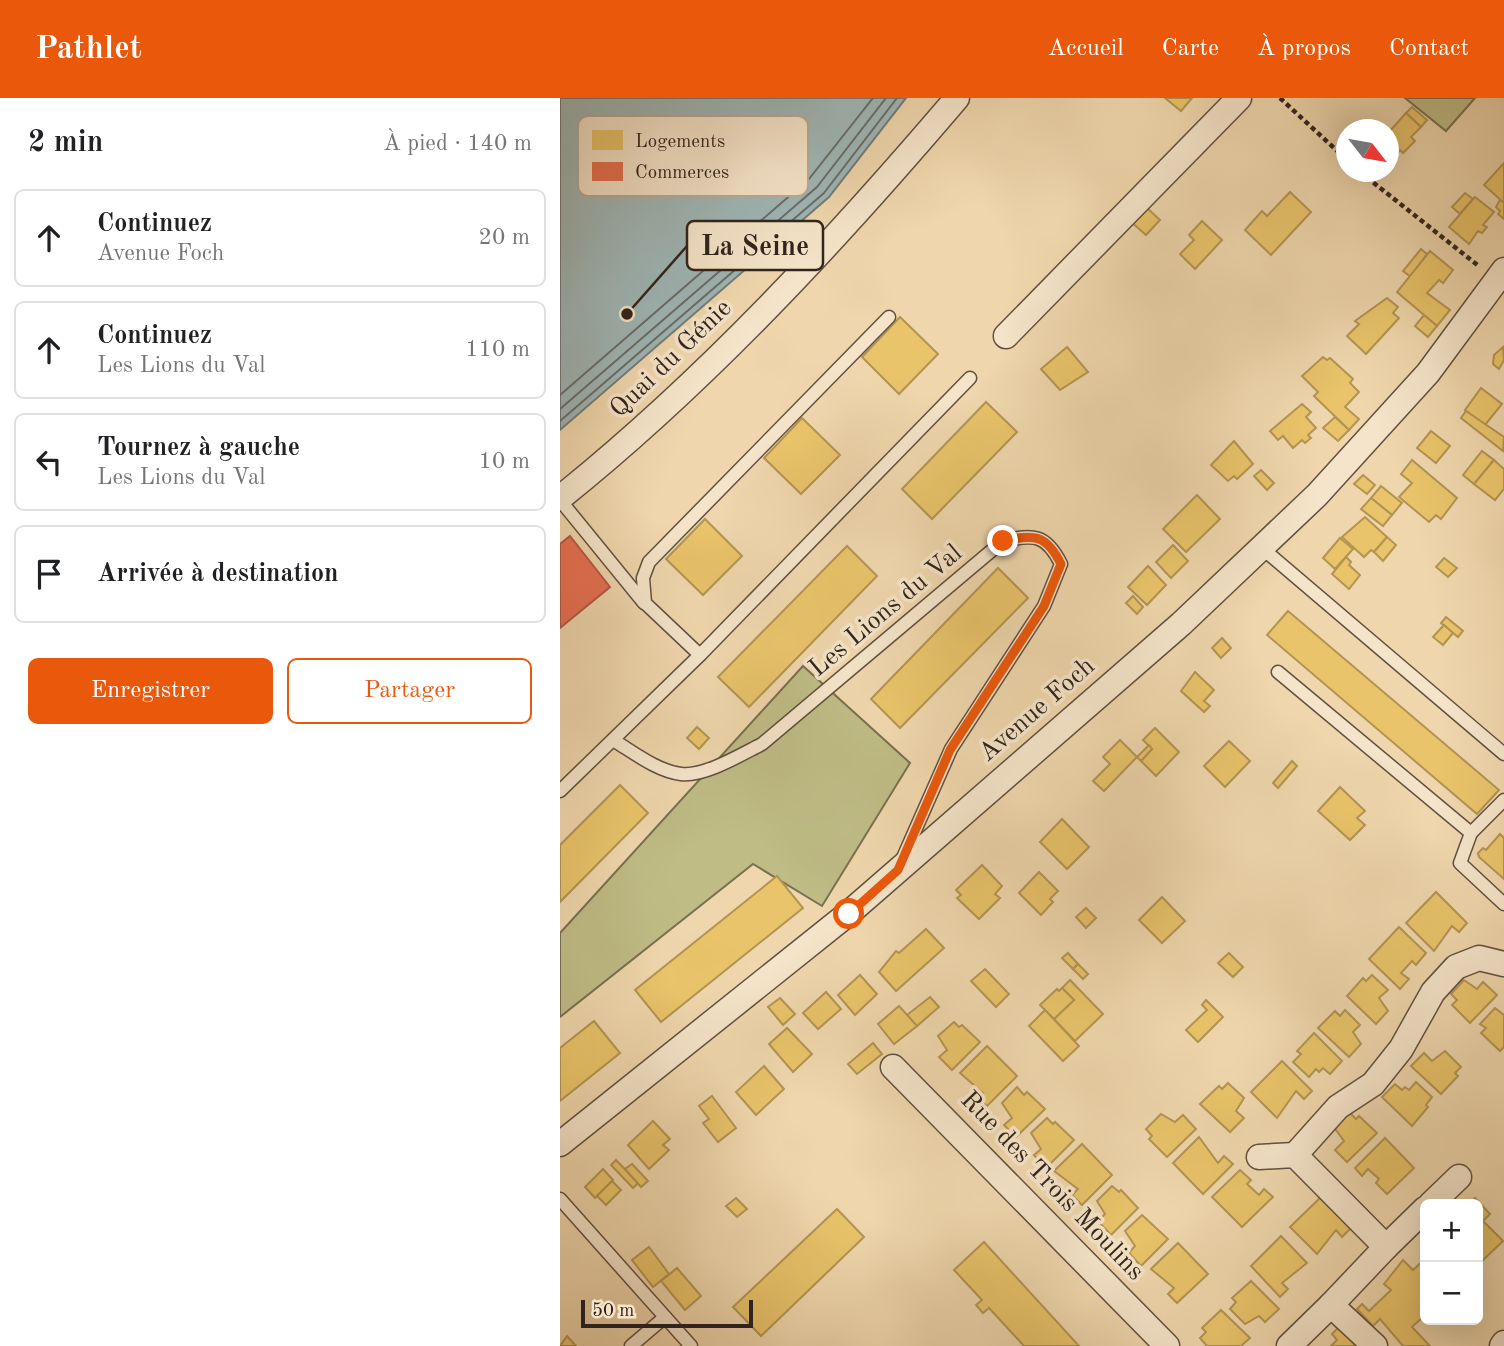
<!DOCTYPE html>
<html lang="fr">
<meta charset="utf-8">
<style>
body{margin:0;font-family:"Old Standard TT",serif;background:#f2f2f2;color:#202124}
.controls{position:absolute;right:21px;bottom:21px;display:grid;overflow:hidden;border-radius:10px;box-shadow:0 7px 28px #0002}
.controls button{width:63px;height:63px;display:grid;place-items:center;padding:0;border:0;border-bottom:2px solid #e0e0e0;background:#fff;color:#202124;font:35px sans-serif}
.compass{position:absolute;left:776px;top:21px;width:63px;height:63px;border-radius:50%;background:#fff;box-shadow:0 7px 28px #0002;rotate:121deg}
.scale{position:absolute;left:21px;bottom:18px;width:172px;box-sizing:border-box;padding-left:7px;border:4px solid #32241c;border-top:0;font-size:19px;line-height:24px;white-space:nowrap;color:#32241c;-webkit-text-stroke:5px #f5e4c9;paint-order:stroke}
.stop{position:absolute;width:21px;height:21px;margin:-16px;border:5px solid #ea580c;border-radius:50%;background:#fff}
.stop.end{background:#ea580c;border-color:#fff;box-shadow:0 2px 7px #0008}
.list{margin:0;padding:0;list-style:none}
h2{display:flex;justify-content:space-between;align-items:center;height:91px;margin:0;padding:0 28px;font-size:30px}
h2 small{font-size:23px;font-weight:400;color:#757577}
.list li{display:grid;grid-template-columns:46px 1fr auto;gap:21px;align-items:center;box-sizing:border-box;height:98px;margin:0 14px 14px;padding:0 14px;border:2px solid #e0e0e0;border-radius:10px}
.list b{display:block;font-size:26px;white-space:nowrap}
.list p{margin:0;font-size:23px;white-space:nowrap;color:#757577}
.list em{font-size:23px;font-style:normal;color:#757577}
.actions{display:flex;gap:14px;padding:21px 28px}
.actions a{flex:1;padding:16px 0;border:2px solid #ea580c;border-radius:10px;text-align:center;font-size:24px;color:#ea580c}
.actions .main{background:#ea580c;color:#fff}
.icon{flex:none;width:38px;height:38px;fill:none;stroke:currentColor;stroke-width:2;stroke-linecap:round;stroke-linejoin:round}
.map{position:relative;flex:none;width:944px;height:1248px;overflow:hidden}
header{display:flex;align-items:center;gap:42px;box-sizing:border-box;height:98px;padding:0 35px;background:#ea580c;color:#fff}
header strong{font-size:33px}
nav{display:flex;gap:38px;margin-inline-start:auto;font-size:24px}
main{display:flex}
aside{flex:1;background:#fff}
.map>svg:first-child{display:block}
</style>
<header>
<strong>Pathlet</strong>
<nav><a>Accueil</a><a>Carte</a><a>À propos</a><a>Contact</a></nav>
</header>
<main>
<aside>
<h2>2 min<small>À pied · 140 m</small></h2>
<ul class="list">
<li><svg class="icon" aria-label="ahead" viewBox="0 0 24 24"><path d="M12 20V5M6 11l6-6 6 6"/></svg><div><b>Continuez</b><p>Avenue Foch</p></div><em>20 m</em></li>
<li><svg class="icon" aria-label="ahead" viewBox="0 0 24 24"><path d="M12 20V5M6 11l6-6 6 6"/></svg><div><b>Continuez</b><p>Les Lions du Val</p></div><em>110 m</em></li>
<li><svg class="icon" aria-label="left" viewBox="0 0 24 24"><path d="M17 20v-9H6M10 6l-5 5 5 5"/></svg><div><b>Tournez à gauche</b><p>Les Lions du Val</p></div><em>10 m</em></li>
<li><svg class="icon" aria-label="arrive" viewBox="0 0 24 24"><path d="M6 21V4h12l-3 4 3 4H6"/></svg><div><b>Arrivée à destination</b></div></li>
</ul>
<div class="actions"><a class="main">Enregistrer</a><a>Partager</a></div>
</aside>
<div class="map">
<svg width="944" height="1248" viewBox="0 0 944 1248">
<rect width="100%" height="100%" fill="#efd6ac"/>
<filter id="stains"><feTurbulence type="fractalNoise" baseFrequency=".00286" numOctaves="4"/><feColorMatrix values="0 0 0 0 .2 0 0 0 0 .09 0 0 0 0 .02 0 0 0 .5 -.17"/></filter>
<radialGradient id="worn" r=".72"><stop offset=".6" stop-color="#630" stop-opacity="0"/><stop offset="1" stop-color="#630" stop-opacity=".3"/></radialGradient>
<g fill="#bfbc86" stroke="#787051" stroke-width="2">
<path d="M845,0H915L886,33Z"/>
<path d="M243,568L350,665L262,808L193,766L0,919V835Z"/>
</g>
<path fill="#9fb6b6" stroke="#737c78" stroke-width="2" d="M0,0H346L269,99L0,332Z"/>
<g fill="#e9c46a" stroke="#b29453" stroke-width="2">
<path d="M605,0H632L621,13Z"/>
<path d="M852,9L867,22L861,29L846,15Z"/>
<path d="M846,15L861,29L851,39L855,43L843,55L840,52L829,65L828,35Z"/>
<path d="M944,65V105L924,87Z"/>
<path d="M730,94L751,114L711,157L685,132L702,113L707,118Z"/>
<path d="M905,95L913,101L900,116L892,109Z"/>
<path d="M915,99L934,114L923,127L927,129L922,135L918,133L909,146L889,129Z"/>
<path d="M940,102L944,105V121L938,116L940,113L936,109Z"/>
<path d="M585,108L600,122L586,137L570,123Z"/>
<path d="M642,123L662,142L635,171L620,156L634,142L629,137Z"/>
<path d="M861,151L867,156L851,179L843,173Z"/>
<path d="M870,153L893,172L883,185L879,182L867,195L890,212L877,228L837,194Z"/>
<path d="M827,200L838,209L833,215L839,220L806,256L787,238L799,226L795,223Z"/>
<path d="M864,217L877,228L868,239L855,228Z"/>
<path d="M340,219L378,256L339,296L302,259Z"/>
<path d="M507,249L528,274L500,292L481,271Z"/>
<path d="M943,249L944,262L939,271L933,266L934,257Z"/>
<path d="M763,259L767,262L770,260L793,281L790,285L799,294L785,309L799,321L789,332L754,298L758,294L742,278Z"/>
<path d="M921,290L942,306L925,327L905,312Z"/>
<path d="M426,304L457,334L372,421L342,391Z"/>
<path d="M742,306L751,314L746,319L756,330L748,337L751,340L745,345L742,342L733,350L723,338L718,342L710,333Z"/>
<path d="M906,313L944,339L943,353L901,320Z"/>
<path d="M775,319L789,332L778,343L763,330Z"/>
<path d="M242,320L280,357L241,396L204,360Z"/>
<path d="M871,333L890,348L876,365L857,350Z"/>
<path d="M674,343L693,366L677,381L674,378L668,383L651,367Z"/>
<path d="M922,353L934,362L914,386L903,377Z"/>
<path d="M852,362L897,400L881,421L876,417L869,424L839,399L852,385L841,376Z"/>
<path d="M934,362L944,371V391L935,402L914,386Z"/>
<path d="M701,372L714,385L707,392L694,378Z"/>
<path d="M803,377L815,387L807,396L794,386Z"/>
<path d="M821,388L842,405L832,417L811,400Z"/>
<path d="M637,397L660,421L626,454L603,431Z"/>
<path d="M811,400L832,417L823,428L801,411Z"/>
<path d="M805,419L827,439L814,454L811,452L804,459L782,439Z"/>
<path d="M145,421L182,458L143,497L106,461Z"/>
<path d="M827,439L836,447L823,463L814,454Z"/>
<path d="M780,440L793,451L775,471L763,460Z"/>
<path d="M613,447L628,463L611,480L596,464Z"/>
<path d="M287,448L317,478L189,609L158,579Z"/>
<path d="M786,459L791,464L789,467L800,477L789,491L772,476Z"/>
<path d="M884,460L897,470L888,479L876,469Z"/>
<path d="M588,468L606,487L587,507L568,489Z"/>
<path d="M438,470L468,500L340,630L311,601Z"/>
<path d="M573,498L583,509L577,516L566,505Z"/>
<path d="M728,513L939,692L917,716L707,537Z"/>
<path d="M886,519L903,533L898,539L881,525Z"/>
<path d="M884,527L893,535L883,547L873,539Z"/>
<path d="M662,540L671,550L661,560L652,550Z"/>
<path d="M635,574L654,592L644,603L650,608L644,614L621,593Z"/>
<path d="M137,629L149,640L139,651L127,640Z"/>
<path d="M595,630L619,654L596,678L581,663L592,651L583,642Z"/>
<path d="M560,642L577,659L544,693L533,683L550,666L543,659Z"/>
<path d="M669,643L690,663L665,689L644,668Z"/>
<path d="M589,647L592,651L581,663L577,659Z"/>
<path d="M732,663L737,668L718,690L713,685Z"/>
<path d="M60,687L88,715L0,804V747Z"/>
<path d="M780,689L805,713L797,720L805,727L790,742L758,713Z"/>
<path d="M502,721L529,749L507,771L480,744Z"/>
<path d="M940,736L944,740V781L919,759L918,755L923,750L926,752Z"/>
<path d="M422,767L442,788L435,796L440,800L419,821L397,800L401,797L396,792Z"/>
<path d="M479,774L498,793L490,801L493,804L481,817L459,795Z"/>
<path d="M217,778L243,810L101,924L75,892Z"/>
<path d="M876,794L907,825L899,834L892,828L874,853L846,825Z"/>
<path d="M602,799L625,823L602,845L579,822Z"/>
<path d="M526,810L536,820L526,830L516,819Z"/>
<path d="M839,829L866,855L856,867L852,863L841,875L849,881L840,891L809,861Z"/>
<path d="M366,831L384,850L336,893L319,874L336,853L339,855Z"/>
<path d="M508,855L518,866L513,871L502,860Z"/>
<path d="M669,855L683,869L673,879L658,865Z"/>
<path d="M518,866L528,876L523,881L513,871Z"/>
<path d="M425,871L449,896L436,909L411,883Z"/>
<path d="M300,877L317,896L295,917L278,897Z"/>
<path d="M812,877L828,892L819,900L828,913L816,926L787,898L803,880L806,883Z"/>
<path d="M510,882L543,916L515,943L494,921L514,902L502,890Z"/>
<path d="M904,882L917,891L923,884L937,897L910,925L892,907L897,902L891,896Z"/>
<path d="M502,890L514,902L494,921L480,907L497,891L499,893Z"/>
<path d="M266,894L281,911L258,931L243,915Z"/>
<path d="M370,899L379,909L357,928L347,917Z"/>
<path d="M220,900L235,916L223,927L208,909Z"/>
<path d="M646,902L663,919L638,944L626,932L647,912L642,907Z"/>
<path d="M339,908L357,928L334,946L318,926Z"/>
<path d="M935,910L944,917V949L940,953L921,935L926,930L920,926Z"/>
<path d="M485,912L519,948L503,963L469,928Z"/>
<path d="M785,912L800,927L793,934L801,946L789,959L758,930L775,913L780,918Z"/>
<path d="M34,923L60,955L0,1003V950Z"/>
<path d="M394,924L399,929L402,927L420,944L392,972L379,959L387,952L378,938Z"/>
<path d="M227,930L252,956L233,974L209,946Z"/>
<path d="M754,935L782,963L770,976L763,970L759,974L756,971L749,979L733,964L741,956L737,953Z"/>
<path d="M313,945L322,956L297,976L288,966Z"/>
<path d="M427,948L457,978L427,1008L418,1001L423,995L400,975Z"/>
<path d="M885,953L901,969L895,975L898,978L881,996L851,968L864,955L872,963Z"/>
<path d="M722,963L752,993L744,1001L736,993L717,1020L691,994Z"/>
<path d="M204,968L224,991L196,1017L176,994Z"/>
<path d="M856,984L872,999L866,1007L868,1009L852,1028L822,999L835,986L842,992L845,989L849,992Z"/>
<path d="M668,985L684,1000L676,1013L684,1020L670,1034L640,1006L659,988L662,991Z"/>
<path d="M457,989L464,997L467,994L485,1011L456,1039L444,1027L452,1020L442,1005Z"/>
<path d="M152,998L176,1030L158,1044L143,1025L149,1021L139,1008Z"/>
<path d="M788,1013L796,1021L799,1018L817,1035L787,1064L775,1052L784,1043L773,1028Z"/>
<path d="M601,1016L615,1024L623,1017L636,1031L607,1059L589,1041L592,1038L586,1031Z"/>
<path d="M487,1020L493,1026L495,1024L514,1042L486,1070L474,1057L481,1051L471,1035Z"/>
<path d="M93,1023L110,1041L103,1047L109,1052L89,1071L68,1047Z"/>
<path d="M639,1039L658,1065L664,1058L673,1066L643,1096L613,1065Z"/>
<path d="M825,1040L854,1070L827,1096L816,1085L819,1081L808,1071L802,1078L795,1070Z"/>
<path d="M522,1046L552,1077L522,1107L512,1097L518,1091L494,1073Z"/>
<path d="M56,1062L78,1085L73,1090L51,1067Z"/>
<path d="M72,1066L88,1083L81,1089L65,1071Z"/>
<path d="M43,1071L53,1082L35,1100L25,1089Z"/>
<path d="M680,1072L691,1082L687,1086L699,1097L704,1091L713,1099L682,1129L652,1099Z"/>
<path d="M52,1083L61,1092L46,1107L37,1098Z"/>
<path d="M552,1088L559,1094L561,1092L578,1110L551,1137L538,1123L545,1116L537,1103Z"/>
<path d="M761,1099L791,1130L782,1139L776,1132L757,1156L730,1129Z"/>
<path d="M176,1100L187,1111L177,1119L166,1108Z"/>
<path d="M915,1100L930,1116L923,1123L943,1143L918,1167V1106H909Z"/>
<path d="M277,1111L304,1139L201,1238L173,1209Z"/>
<path d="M582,1117L608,1141L581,1168L569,1155L575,1148L565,1133Z"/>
<path d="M721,1138L747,1165L722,1185L728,1191L720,1199L691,1168Z"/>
<path d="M424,1144L519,1248H464L429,1210L423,1215L416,1207L422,1202L394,1172Z"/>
<path d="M618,1145L648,1176L617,1205L608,1196L614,1190L591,1171Z"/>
<path d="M89,1149L109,1176L93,1189L72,1162Z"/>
<path d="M865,1161V1217L852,1229L870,1248H843L820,1221L813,1228L797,1211L802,1206L809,1213L831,1192L824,1186L843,1162L853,1172Z"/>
<path d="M117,1170L141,1198L125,1212L101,1183Z"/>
<path d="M691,1183L719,1211L705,1224L699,1218L685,1226L670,1211L676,1204L672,1200Z"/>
<path d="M661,1212L690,1240L681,1248H647L640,1240L646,1234L642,1230Z"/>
<path d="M780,1228L796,1245L793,1248H771L777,1242L772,1236Z"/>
<path d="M7,1238L16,1248H0Z"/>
</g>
<path fill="#e76f51" stroke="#b15841" stroke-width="2" d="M10,438L50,489L0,530V446Z"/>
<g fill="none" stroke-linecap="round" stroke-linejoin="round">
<g stroke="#686d69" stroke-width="2">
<path d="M0,297L249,81L313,0"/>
<path d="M0,311L257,89L326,0"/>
<path d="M0,323L264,95L337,0"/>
</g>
<g stroke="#615040" stroke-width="15">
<g id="service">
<path d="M0,402L84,505"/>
<path d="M703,451L944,656"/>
<path d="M140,557L85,505L83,480L89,464L329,219"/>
<path d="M718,574L911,735"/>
<path d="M53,642C73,654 97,673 121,676C144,679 182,656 202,646L443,443C474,436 486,436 501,466L484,508L391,651L342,762"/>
<path d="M0,693L140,557L410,280"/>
<path d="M944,702L911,735L900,765L944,806"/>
<path d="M0,1101L131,1248"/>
<path d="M71,1248L105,1219"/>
</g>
</g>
<g stroke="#615040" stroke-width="27">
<g id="minor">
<path d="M446,238L679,0"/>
<path d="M0,400C146,283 276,142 397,0"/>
<path d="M333,969L607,1248"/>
<path d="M0,1046L289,815L621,526L757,397L868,275L944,172"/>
<path d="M735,1057L778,1009L813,986L841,951L873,894L896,869L919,860L944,866"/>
<path d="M699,1059L735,1057L826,1149L771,1207"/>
<path d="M871,1106L899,1079"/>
<path d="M826,1149L865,1111"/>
<path d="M729,1248L771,1207L815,1248"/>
<path d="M942,1248L944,1245"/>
</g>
</g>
<g stroke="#32241c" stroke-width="4.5" stroke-dasharray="5 3.5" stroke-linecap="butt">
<path d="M720,0L786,61"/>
<path d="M800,74L920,169"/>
</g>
<use href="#service" stroke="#f5e4c9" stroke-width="12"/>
<use href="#minor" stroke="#f5e4c9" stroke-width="24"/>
</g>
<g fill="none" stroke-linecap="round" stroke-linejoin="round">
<path stroke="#ea580c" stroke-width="9" d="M289,816L338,772L390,652L484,508L501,466C486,436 474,436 443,443"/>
</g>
<g text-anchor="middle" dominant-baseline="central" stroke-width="7" stroke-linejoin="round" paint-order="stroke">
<g font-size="26" fill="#32241c" stroke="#f5e4c9">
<text transform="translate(111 261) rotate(-44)">Quai du Génie</text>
<text transform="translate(326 513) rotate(-40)">Les Lions du Val</text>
<text transform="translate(477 612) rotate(-41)">Avenue Foch</text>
<text transform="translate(492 1088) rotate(46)">Rue des Trois Moulins</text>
</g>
</g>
<rect x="18" y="18" width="230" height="80" rx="10" fill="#f5e4c9" stroke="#baaa95" stroke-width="2"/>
<rect x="32" y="32" width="31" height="20" fill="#e9c46a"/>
<rect x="32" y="64" width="31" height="19" fill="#e76f51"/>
<g font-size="19" fill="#32241c">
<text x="75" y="49">Logements</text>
<text x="75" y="80">Commerces</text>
</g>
<path fill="none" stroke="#32241c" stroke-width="2.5" d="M67 216L127 148"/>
<circle fill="#32241c" stroke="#f5e4c9" stroke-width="2.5" cx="67" cy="216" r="7"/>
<rect fill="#f5e4c9" stroke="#32241c" stroke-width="2.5" x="127" y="123" width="136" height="49" rx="7"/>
<g font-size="28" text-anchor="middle" font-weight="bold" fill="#32241c">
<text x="195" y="157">La Seine</text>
</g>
<rect width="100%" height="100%" filter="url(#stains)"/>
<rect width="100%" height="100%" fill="url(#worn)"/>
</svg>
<div class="controls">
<button>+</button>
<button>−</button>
</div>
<svg class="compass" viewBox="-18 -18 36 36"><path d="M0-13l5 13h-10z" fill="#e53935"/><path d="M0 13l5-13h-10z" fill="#757577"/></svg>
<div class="scale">50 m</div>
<div class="stop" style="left:289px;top:816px"></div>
<div class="stop end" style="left:443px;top:443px"></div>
</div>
</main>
